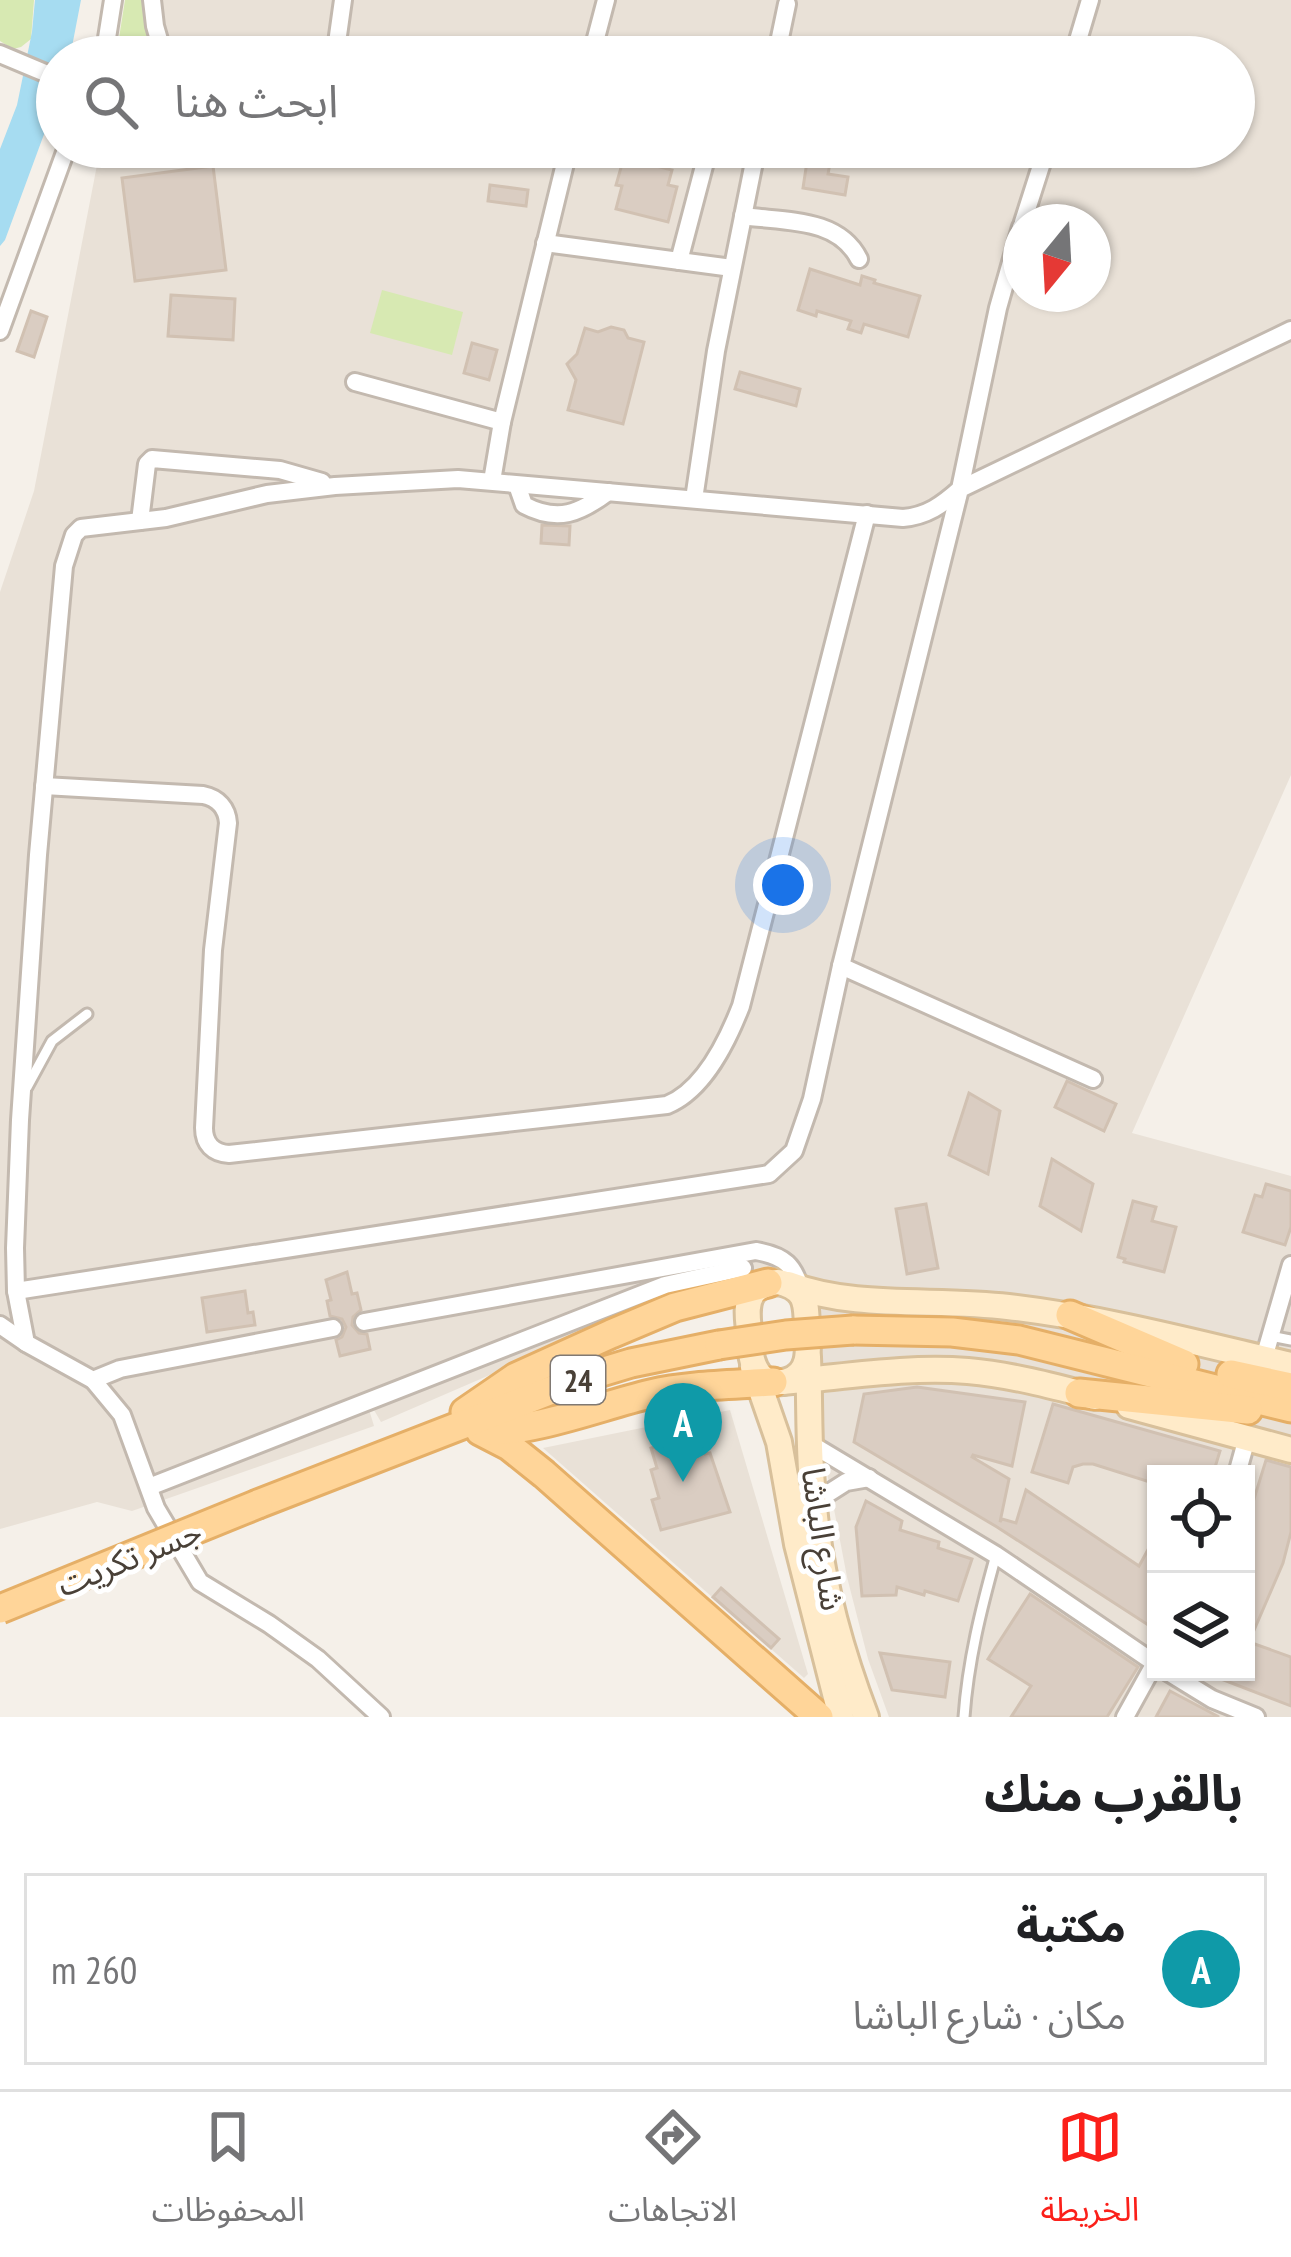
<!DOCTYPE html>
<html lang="ar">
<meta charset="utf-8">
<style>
body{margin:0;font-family:"PT Sans Narrow","Noto Sans Arabic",sans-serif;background:#f2f2f2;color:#202124;direction:rtl}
.controls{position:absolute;right:36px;bottom:36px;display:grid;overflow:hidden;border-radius:0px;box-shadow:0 3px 9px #0004}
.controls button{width:108px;height:108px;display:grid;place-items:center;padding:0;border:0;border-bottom:3px solid #e0e0e0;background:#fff;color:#202124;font:60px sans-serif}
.compass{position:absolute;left:1003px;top:204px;width:108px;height:108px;border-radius:50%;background:#fff;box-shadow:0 3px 9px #0004;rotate:198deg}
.you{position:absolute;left:783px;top:885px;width:42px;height:42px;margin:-30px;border:9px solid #fff;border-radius:50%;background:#1a73e8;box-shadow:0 0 0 18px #1a73e833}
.badge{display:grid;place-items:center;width:78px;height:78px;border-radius:50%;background:#fb201a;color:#fff;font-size:39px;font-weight:700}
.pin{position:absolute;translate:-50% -99px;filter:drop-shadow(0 3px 6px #0008)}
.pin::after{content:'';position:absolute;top:63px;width:42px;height:36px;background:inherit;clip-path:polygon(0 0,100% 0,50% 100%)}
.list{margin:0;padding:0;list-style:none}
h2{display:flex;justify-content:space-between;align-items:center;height:156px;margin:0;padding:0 48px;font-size:51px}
h2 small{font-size:39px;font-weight:400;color:#757577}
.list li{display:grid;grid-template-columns:78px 1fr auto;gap:36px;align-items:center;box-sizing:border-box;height:192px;margin:0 24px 24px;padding:0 24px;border:3px solid #e0e0e0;border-radius:0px}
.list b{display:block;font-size:45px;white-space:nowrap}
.list p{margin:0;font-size:39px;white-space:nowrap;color:#757577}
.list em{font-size:39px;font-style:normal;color:#757577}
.icon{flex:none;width:66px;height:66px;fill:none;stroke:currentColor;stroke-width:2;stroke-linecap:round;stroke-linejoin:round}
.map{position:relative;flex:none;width:1291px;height:1717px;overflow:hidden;direction:ltr}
.search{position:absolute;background:#fff;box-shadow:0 3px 9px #0004;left:36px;right:36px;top:36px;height:132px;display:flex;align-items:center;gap:30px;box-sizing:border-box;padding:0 42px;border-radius:66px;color:#757577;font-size:45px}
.sheet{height:372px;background:#fff}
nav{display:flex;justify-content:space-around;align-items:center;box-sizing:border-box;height:168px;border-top:3px solid #e0e0e0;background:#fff;font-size:33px;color:#757577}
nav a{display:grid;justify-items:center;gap:6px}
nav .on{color:#fb201a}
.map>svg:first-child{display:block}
</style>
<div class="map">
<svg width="1291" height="1717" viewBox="0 0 1291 1717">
<rect width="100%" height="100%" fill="#f5f0e9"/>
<g fill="#e9e1d7" fill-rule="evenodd">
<path d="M157,0H1291V775L1132,1133L1291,1176V1717H889L868,1659L847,1577L825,1462L816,1289L804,1270L790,1264L732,1274L659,1302L381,1422L364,1393L374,1426L132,1511L97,1502L0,1529V592L34,491L97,165L102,156L159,147H1234V57H161ZM1021,222H1093V294H1021ZM1156,1474H1246V1672H1156Z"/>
<path d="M730,1410L808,1674L804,1678L543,1448Z"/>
</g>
<g fill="#d7e9b2">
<path d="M0,0H34L31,39L21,47L13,49L0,41Z"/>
<path d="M125,0H145L155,57H116Z"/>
<path d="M382,290L463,312L452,355L370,333Z"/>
</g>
<path fill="#a6dcf1" d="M35,0H81L70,57H57V99L5,240L0,246V149L17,105L32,32Z"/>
<g fill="#dacdc2" stroke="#d1c1b2" stroke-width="3">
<path d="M817,147H833L828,174L848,177L845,195L803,188L808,155L816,156Z"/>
<path d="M626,150L658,158L656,166L672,170L668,185L677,187L668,222L616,209L622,186L616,185Z"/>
<path d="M213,166L226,270L135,281L122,178Z"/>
<path d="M490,185L528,190L526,206L488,201Z"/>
<path d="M810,269L860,285L862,276L875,280L874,283L920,296L908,337L864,324L861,333L848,329L851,321L817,311L816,316L798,310Z"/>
<path d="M171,295L235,299L233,340L168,336Z"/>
<path d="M31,311L47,317L34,357L17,351Z"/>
<path d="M611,327L624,330L628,338L644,342L623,424L568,410L576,380L567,364L577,354L585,328L598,332Z"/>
<path d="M472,343L497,350L489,380L464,373Z"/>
<path d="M740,372L800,389L796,406L735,389Z"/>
<path d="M542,525L570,526L569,545L541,543Z"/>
<path d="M1067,1081L1116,1104L1104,1131L1055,1107Z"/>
<path d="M969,1093L1000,1111L988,1174L949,1155Z"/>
<path d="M1052,1159L1093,1184L1081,1231L1040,1206Z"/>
<path d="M1266,1184L1291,1191V1227L1285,1245L1243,1232L1255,1195L1262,1197Z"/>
<path d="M1133,1201L1156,1207L1152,1221L1176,1227L1164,1272L1124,1262L1125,1259L1118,1257Z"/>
<path d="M926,1204L938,1268L907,1274L896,1209Z"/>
<path d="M347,1272L352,1294L357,1293L361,1310L353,1317L352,1325L359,1333L367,1334L370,1349L340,1356L336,1340L342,1337L346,1327L342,1319L330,1316L327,1301L331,1300L326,1280Z"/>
<path d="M245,1291L248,1313L253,1312L255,1325L207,1332L202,1298Z"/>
<path d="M917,1387L1025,1402L1012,1466L973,1455L972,1457L1009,1479L1000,1522L1002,1519L1016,1523L1026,1490L1139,1566L1156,1535V1630L997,1527L854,1442L864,1394Z"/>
<path d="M1053,1404L1220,1451L1213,1474H1156V1484L1093,1464H1083L1073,1467L1068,1483L1032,1472Z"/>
<path d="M687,1429L688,1436L699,1433L705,1454L710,1453L730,1512L661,1530L652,1500L659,1498L651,1470L657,1468L651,1448L662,1445L660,1437Z"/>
<path d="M1266,1460L1291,1467V1532L1283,1563L1249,1642L1291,1657V1706L1203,1672H1246V1525Z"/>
<path d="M866,1501L902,1521L900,1530L939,1542L938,1548L972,1559L958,1601L925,1591L924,1595L897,1587L896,1595L862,1596L856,1527Z"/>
<path d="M721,1588L779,1639L771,1648L713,1597Z"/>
<path d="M1030,1594L1138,1667L1107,1717H1011L1031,1686L988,1659Z"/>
<path d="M880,1653L950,1662L945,1697L892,1690Z"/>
<path d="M1170,1691L1206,1710L1219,1717H1156Z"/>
</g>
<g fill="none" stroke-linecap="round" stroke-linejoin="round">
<g stroke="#c3b9af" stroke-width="15">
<g id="lane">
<path d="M27,1087L52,1041L87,1014"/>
<path d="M1270,1336L1291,1340"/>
<path d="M964,1717C968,1661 981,1609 996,1555"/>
</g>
</g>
<g stroke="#c3b9af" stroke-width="22">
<g id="street">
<path d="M152,0L155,26L164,57"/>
<path d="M0,54L57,78"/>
<path d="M104,57L113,0"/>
<path d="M335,57L343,0"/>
<path d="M591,57L606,0"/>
<path d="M776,57L787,4"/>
<path d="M1073,57L1090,0"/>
<path d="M237,147L269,153L292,147"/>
<path d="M672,147C686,150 699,150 704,166L679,261"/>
<path d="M743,216C784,222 838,217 859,259"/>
<path d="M1023,222L1047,147"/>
<path d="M545,243L732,268"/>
<path d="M0,331L67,147"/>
<path d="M355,382L502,422"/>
<path d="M492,481L502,422L569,147"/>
<path d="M517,485L524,505C558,523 580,513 608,492"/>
<path d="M694,499L716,351L757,147"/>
<path d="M140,521L147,464L152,459L280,470L322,482"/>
<path d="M44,786L203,795C218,798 227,808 228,823L213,950L204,1128C204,1144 213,1153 229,1154L667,1105C704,1090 727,1042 741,1006L867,514"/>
<path d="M841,966L1093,1079"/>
<path d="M16,1291L15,1248L20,1120L38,855L64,566L74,535L81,528L166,518L267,494L335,486L458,479L903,518C927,516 942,505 960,489L998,308L1021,227"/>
<path d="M364,1322L756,1251C785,1256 794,1265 802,1293"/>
<path d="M0,1325L26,1343"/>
<path d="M1264,1358L1291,1265"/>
<path d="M93,1380L120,1369L333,1328"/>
<path d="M811,1444L996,1555L1156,1664"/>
<path d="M1237,1474L1247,1438"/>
<path d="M149,1487L665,1285L743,1268"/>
<path d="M813,1503L846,1482L869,1478"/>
<path d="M1168,1672L1212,1699L1256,1717"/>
<path d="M381,1717L318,1659L269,1624L200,1582L156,1508L122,1415L93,1380L26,1343L16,1291L769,1174L794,1151L812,1099L841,966L960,489L1291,330"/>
<path d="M1125,1717L1156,1661"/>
</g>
</g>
<g stroke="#d8c09b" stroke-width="30">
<g id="secondary">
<path d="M778,1282C788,1284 796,1287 802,1296C807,1305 806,1314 807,1324C808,1345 813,1374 787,1381C753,1390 749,1354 749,1331C748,1319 745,1304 753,1293C759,1285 768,1283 778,1282Z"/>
<path d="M788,1284C855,1310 937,1298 1008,1307C1104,1318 1197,1343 1291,1365"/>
<path d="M808,1357C810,1406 808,1458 814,1507C821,1580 840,1649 866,1717"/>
<path d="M753,1367L779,1442L797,1544L841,1717"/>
<path d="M783,1382C844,1377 907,1366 968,1371C1012,1375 1053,1386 1095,1397"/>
<path d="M1129,1406L1291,1450"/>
</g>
</g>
<g stroke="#e5af67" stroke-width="33">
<g id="primary">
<path d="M1070,1315L1184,1364"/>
<path d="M853,1330L952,1332L1019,1340L1291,1408"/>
<path d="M1231,1374L1291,1387"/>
<path d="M1079,1393L1248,1410"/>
<path d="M465,1412L516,1377L611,1334L675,1307L768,1283"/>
<path d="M480,1431L509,1446L544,1474L819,1717"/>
<path d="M484,1431C538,1431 597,1407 650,1394C690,1385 731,1385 773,1382"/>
<path d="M258,1504L588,1376L631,1363L719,1345"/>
</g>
</g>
<use href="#lane" stroke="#fff" stroke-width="9"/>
<use href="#street" stroke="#fff" stroke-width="16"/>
<use href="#secondary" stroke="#ffebc9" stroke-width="24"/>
<use href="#primary" stroke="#ffd599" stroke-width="27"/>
<g stroke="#e5af67" stroke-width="33" stroke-linecap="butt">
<g id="primary-bridge">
<path d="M719,1345L786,1335L853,1330"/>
<path d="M0,1609L258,1504"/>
</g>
</g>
<use href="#primary-bridge" stroke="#ffd599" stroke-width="27"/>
</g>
<g text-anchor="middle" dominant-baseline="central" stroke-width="10" stroke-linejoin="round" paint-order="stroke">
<rect fill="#fff" stroke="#807973" stroke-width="3" x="551" y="1356" width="54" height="48" rx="9"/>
<g font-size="30" font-weight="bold" fill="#494037">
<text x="578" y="1380">24</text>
</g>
<g font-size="33" fill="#494037" stroke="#fff">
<text transform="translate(824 1539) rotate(82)">شارع الباشا</text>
<text transform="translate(129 1557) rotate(-22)">جسر تكريت</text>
</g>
</g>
</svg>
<div class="controls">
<button><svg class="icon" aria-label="locate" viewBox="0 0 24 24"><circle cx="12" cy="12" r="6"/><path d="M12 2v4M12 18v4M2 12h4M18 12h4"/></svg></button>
<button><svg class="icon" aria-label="layers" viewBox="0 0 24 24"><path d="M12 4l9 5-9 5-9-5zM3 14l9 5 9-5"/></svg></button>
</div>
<svg class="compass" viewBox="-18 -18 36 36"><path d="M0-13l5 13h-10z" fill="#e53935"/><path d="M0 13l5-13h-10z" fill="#757577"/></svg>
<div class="you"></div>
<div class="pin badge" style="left:683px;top:1482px;background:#0f9aa8">A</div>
<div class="search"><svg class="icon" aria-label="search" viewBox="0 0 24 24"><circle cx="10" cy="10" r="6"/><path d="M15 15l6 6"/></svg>ابحث هنا</div>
</div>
<section class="sheet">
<h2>بالقرب منك<small></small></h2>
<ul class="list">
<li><span class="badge" style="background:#0f9aa8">A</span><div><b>مكتبة</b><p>مكان · شارع الباشا</p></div><em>260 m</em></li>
</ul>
</section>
<nav>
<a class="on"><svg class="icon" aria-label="map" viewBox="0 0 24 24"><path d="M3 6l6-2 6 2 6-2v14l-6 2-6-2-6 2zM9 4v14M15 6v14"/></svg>الخريطة</a>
<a><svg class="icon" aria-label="directions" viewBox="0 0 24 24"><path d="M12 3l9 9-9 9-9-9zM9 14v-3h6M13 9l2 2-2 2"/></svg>الاتجاهات</a>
<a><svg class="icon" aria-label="saved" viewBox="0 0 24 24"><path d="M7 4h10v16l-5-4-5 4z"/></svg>المحفوظات</a>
</nav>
